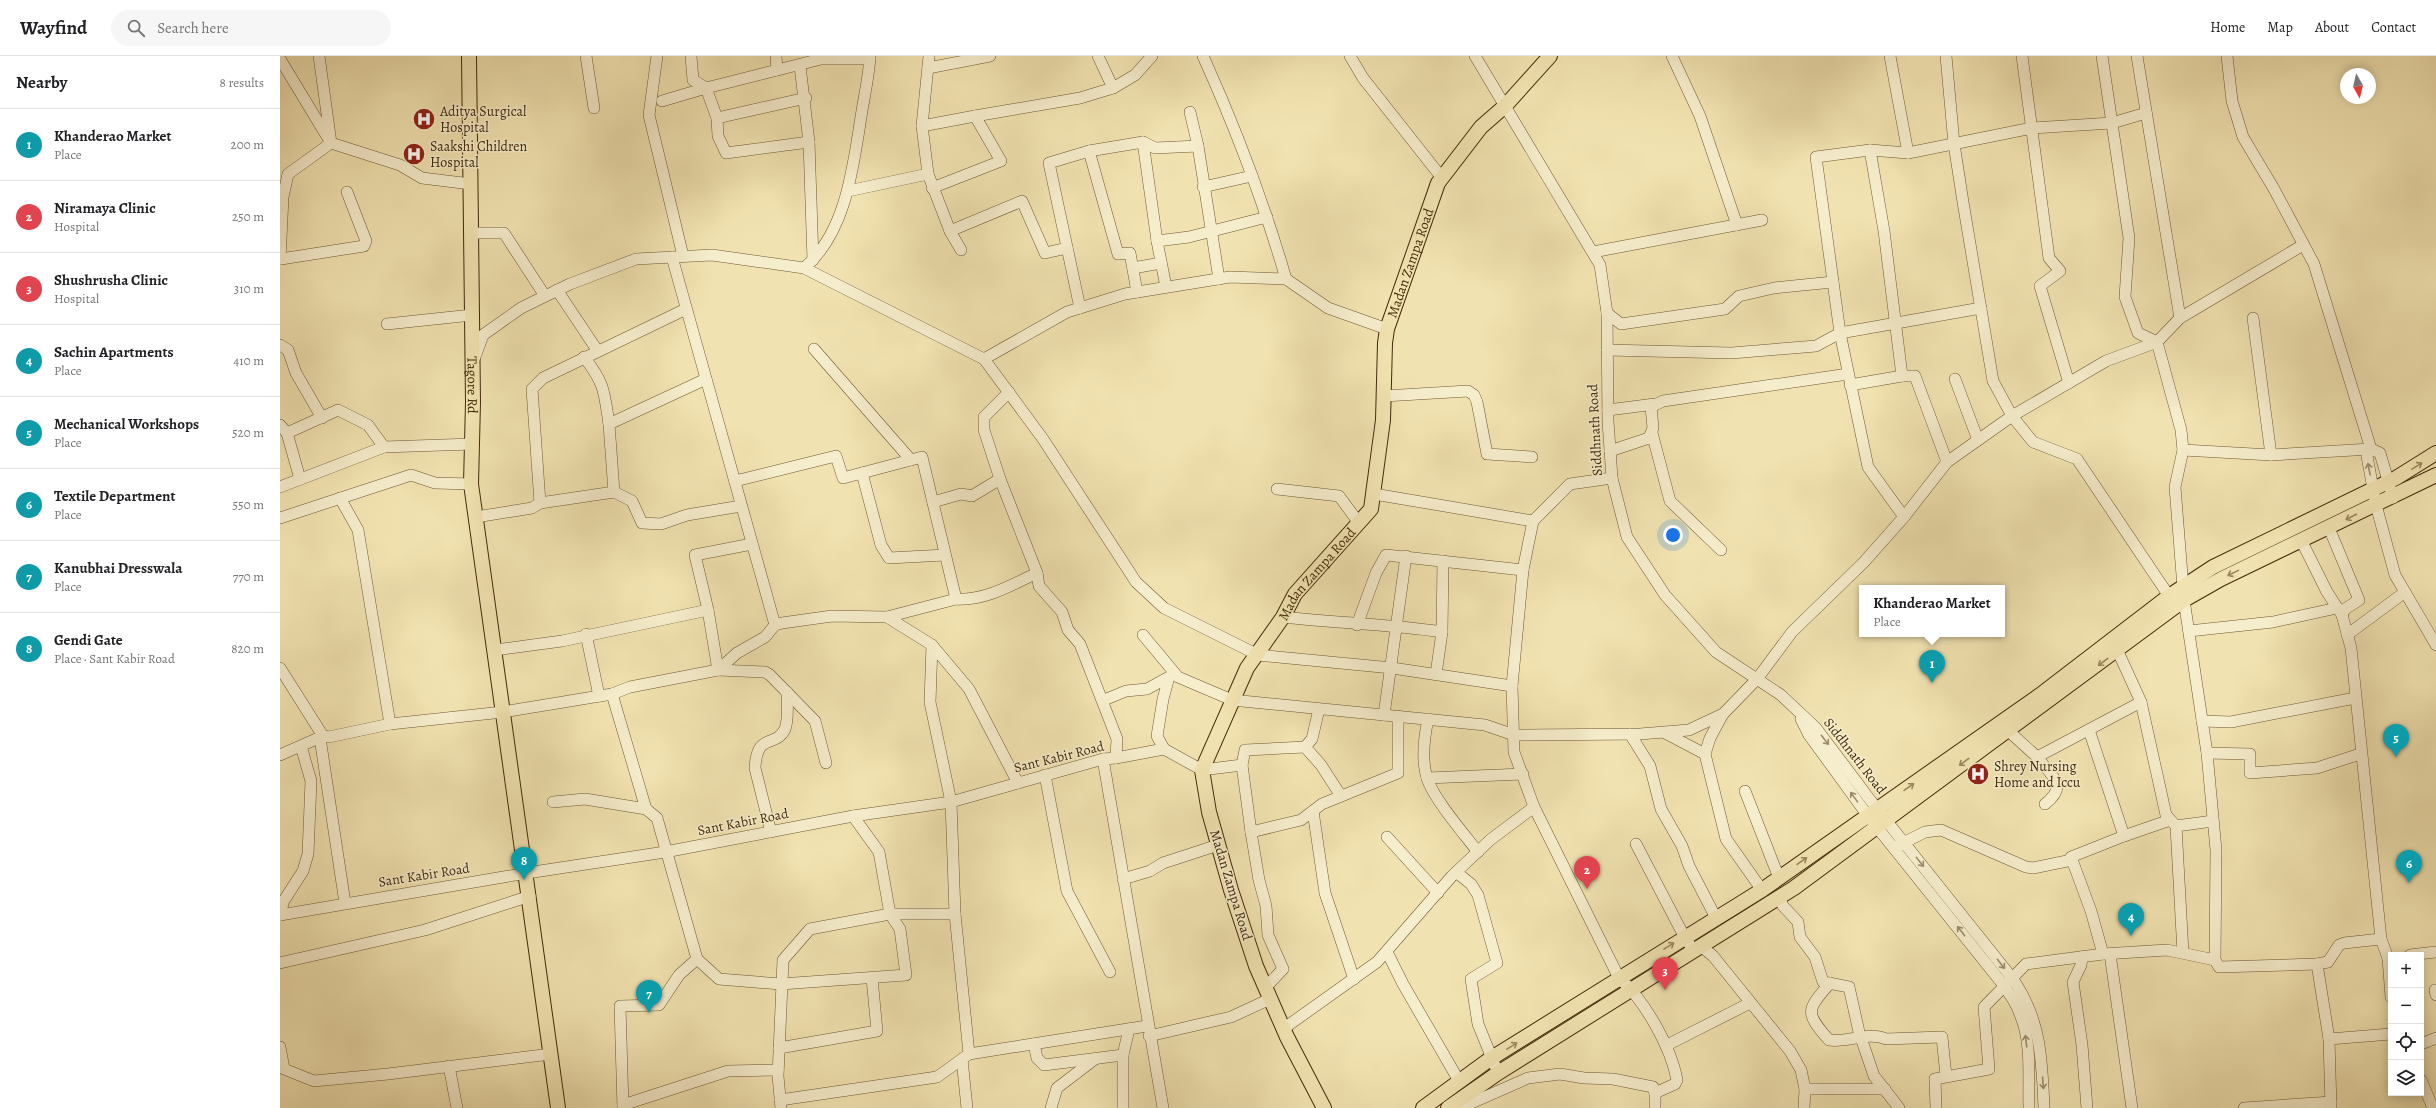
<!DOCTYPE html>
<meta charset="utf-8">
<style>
body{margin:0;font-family:Alegreya,serif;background:#f6f6f6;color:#202124}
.controls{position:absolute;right:12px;bottom:12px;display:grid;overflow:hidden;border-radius:0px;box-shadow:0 2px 10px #0003}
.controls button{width:36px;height:36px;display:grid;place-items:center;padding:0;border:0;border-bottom:1px solid #e0e0e0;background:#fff;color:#202124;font:20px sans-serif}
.compass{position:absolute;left:2060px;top:12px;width:36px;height:36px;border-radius:50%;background:#fff;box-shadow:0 2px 10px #0003;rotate:172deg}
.you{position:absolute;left:1393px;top:479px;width:14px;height:14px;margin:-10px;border:3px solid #fff;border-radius:50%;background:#1a73e8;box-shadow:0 0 0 6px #1a73e833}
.badge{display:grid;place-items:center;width:26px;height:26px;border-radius:50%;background:#d93025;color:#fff;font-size:13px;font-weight:700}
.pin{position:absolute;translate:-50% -33px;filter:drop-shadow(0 1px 2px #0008)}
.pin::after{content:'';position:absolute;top:21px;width:14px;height:12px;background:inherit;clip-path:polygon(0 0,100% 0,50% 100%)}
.popup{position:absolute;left:1579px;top:529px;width:146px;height:52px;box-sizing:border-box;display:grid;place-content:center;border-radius:0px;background:#fff;filter:drop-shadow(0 1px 3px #0005);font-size:13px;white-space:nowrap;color:#757577}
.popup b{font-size:15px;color:#202124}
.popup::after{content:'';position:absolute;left:50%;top:100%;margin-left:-8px;border:8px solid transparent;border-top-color:#fff}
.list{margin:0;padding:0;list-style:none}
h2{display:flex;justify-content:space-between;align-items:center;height:52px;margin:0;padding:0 16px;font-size:17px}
h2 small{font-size:13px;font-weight:400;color:#757577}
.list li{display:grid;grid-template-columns:26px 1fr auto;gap:12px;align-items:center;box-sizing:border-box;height:72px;padding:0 16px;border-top:1px solid #e0e0e0}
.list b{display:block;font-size:15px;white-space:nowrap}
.list p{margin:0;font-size:13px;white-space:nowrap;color:#757577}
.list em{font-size:13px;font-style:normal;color:#757577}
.icon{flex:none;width:22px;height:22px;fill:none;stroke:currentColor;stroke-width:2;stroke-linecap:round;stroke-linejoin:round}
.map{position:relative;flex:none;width:2156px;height:1052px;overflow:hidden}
header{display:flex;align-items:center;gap:24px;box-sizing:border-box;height:56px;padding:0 20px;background:#fff;border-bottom:1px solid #e0e0e0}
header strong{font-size:19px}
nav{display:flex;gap:22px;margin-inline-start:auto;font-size:14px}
.search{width:280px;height:36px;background:#f6f6f6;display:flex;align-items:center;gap:10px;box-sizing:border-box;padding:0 14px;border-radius:22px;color:#757577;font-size:15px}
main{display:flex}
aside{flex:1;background:#fff}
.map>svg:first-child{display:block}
</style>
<header>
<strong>Wayfind</strong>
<div class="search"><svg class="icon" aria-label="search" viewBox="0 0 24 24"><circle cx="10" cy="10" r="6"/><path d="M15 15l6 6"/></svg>Search here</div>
<nav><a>Home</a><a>Map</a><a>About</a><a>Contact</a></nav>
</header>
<main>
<aside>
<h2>Nearby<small>8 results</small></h2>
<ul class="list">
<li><span class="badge" style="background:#0f9aa8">1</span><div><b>Khanderao Market</b><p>Place</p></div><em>200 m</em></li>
<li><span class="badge" style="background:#e0444e">2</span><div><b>Niramaya Clinic</b><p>Hospital</p></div><em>250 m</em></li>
<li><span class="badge" style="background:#e0444e">3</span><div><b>Shushrusha Clinic</b><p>Hospital</p></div><em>310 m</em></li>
<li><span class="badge" style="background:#0f9aa8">4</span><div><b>Sachin Apartments</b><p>Place</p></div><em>410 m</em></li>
<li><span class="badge" style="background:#0f9aa8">5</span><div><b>Mechanical Workshops</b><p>Place</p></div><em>520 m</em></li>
<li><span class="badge" style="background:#0f9aa8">6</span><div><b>Textile Department</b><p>Place</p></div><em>550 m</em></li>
<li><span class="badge" style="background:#0f9aa8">7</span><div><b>Kanubhai Dresswala</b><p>Place</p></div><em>770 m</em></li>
<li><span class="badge" style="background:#0f9aa8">8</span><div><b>Gendi Gate</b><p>Place · Sant Kabir Road</p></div><em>820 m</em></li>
</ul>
</aside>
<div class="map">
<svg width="2156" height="1052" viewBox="0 0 2156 1052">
<rect width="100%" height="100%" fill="#f1e3b1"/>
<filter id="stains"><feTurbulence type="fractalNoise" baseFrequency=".005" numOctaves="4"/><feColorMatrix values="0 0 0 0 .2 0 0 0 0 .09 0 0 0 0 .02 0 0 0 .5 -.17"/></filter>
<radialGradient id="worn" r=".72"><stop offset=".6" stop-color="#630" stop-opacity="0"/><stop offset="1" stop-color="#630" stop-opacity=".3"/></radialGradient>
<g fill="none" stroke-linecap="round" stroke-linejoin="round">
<g stroke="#6e5832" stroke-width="12">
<g id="minor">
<path d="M39,0L51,87L120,109L142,122L191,128"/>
<path d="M306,0L314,52"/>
<path d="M377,0L369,59L403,200"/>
<path d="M411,0L413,24L426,32L541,3H590"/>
<path d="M496,0L497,14"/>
<path d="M923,0C956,73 984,147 1006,223"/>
<path d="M1070,0L1083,22L1162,122"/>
<path d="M1195,0L1320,209L1327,257L1328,365L1332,422L1347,481L1385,539L1436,596L1501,639L1536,672L1597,753L1732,922C1761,963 1762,1003 1764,1052"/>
<path d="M1392,0L1420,60L1457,169"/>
<path d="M1610,0L1628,97"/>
<path d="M1666,0L1674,88L1683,146L1713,325L1732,360L1753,386L1797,403L1889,540"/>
<path d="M1742,0L1769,202L1780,215L1760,230L1789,327"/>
<path d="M1822,0L1849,182L1845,241L1858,277L1877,286L1901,374L1903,394L1895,431L1904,544L1927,697L1936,794L1935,904L1939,911L2037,908"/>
<path d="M1857,0L1900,262"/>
<path d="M1947,0L1952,45L1963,81L1994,133L2034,208L2091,393"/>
<path d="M0,3L51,87L8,118L3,141L0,203"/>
<path d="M520,10L529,86L533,204"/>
<path d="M648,12L710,0"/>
<path d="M833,32L855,19L872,0"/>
<path d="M382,45L426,32L437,62L438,80L446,97L529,86"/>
<path d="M910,56L918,90L939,223"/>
<path d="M695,60L800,42L833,32L818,0"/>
<path d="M437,62L526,42"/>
<path d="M642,70L695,60L721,105L652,132"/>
<path d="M863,86L877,185L886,231"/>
<path d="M809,95L838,198L850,197L857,236"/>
<path d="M648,118L642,70L649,0"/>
<path d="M923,131L972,120"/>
<path d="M568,135L648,118L670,175L681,194"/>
<path d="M670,175L742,145L765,197L787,192"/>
<path d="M192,177H224L265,240"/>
<path d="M877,185L909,181L987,161"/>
<path d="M1313,196L1482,164"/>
<path d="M392,201L495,569"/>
<path d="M1,203L84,190L86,185L67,136"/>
<path d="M524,212C566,177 573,111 581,61C584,41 589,20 590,0"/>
<path d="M853,212L881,207"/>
<path d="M277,234L317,294"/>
<path d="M800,252L769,107L809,95L863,86L875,92L918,90"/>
<path d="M1327,257L1341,268L1445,253L1459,240L1494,232L1553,226"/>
<path d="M1973,262L1991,399"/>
<path d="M107,268L192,259"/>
<path d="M0,289L8,294L16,317L42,362"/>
<path d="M534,293L631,404"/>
<path d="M1327,294L1451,297L1536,290L1560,277L1701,252"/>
<path d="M195,301L203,279L241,252L290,228L356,203L432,199L524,212L704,303L763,383L856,526L884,552L978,599L1112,612L1232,630"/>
<path d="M304,301C325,328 324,335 329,368"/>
<path d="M704,303L787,256L845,238L950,221L1006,223L1048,252L1107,273"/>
<path d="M1622,320H1635L1667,406"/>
<path d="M426,323L329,368L334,436L352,445L362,467L381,468L407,459L461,450"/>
<path d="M1675,323L1698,384"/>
<path d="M1570,329L1622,320L1604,175L1590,94"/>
<path d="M1104,340L1188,335L1194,339L1197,346L1207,398L1252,401"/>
<path d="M1328,354L1375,348"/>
<path d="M0,369L7,377"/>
<path d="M1372,377L1390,445L1441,494"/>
<path d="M2091,393L2087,400L2096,449L2115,519L2156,589"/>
<path d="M1903,394L1991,399L2091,393L2100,397L2113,442"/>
<path d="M1330,395L1369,382L1373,372L1371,351L1383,345L1568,318"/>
<path d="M582,417L601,489L609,502L665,499"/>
<path d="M1332,422L1290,428L1253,465L1243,514L1232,630L1234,696L1254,751L1339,922C1364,943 1391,991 1397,1024L1395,1028L1375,1037"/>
<path d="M20,423L7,377L58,354L88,369L104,391"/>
<path d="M720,423L704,374V361L729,336"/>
<path d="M455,425L556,400L563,422L642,401L676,543L607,561"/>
<path d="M0,431L104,391L192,388"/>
<path d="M997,433L1059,440L1079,467"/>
<path d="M334,436L260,447L252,333L263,322L406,253"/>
<path d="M1094,438L1253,465"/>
<path d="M60,442L78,474L110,668"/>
<path d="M653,446L681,438L692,440L720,423L757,517"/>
<path d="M196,461L252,452L260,447"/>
<path d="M1624,461L1588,411L1560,277L1536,101L1590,94L1628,97L1752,72L1832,67L1866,57"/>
<path d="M0,462L131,419L155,427L191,428"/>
<path d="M2049,472L2079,544L2065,553L2062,559"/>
<path d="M2021,484L2047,536L2062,559L2071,592L2101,883"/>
<path d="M472,488L415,499L428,554L438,614L485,616L490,619L535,665L546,707"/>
<path d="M676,543C705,545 731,529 757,517L759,530L782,556L788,574L800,588L837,683L836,702"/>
<path d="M1003,561C1056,567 1109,568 1162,576L1163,505"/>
<path d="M1077,569L1096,517L1106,499L1243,514"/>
<path d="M1909,575L1993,566L2057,552"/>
<path d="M306,578L319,640"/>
<path d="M863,579L898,621L952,644L1205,669L1234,679L1360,678L1409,674L1443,658L1477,623L1512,576L1584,506L1624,461L1667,406L1732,360L1826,305L1877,286L1900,262L2023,189"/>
<path d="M2067,579L2125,536"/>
<path d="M1834,587L1861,646"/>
<path d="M652,589L650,646L671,746L675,858L689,998"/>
<path d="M215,594L282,585L428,554"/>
<path d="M0,612L43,680"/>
<path d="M1156,618L1162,576"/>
<path d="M332,638L366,753L377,762L417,903L399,919L379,949L340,950L343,1052"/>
<path d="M824,644L846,635L867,633L889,621L883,643L877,680L884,693"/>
<path d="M1039,653L1032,683L1025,691L1041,709L1061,740"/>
<path d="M1443,658L1430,682L1425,698L1446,783L1482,834"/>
<path d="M1104,659L1126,500"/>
<path d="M1148,663C1144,682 1141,703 1147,722C1153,742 1184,778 1198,796"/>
<path d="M1521,663L1529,679L1588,760L1721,926C1729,937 1737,948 1741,961C1752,988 1748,1023 1749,1052"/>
<path d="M1922,665L1951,666L2075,642"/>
<path d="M1722,669L1757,701L1861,646L1886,759L1896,770L1903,897"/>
<path d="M1809,674L1844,780L1890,764"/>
<path d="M1385,677L1425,698"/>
<path d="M1350,678L1370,710L1381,753L1402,790L1409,810L1436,862"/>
<path d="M40,682L65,847"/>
<path d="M1927,697L1970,698V717L2037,712L2080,698"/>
<path d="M0,699L43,680L49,681L110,668L223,656L332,638L350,631L438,614L457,597L485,581L495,569L502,567L552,560L607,561L652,589L689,633L738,727"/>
<path d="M1757,701C1772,721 1789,729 1765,748"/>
<path d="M823,703L883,1052"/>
<path d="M962,709L965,694L1025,691"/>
<path d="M765,719L787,835L830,916"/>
<path d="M1147,722L1243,718"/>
<path d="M1465,735L1499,822"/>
<path d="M273,746L305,743L366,753"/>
<path d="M1033,755L1045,837L1074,923"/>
<path d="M1896,770L1933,765"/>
<path d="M491,776L475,712C477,675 495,693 505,673C509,663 507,646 507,636"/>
<path d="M971,776L979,824L986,850L988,879L1003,913L985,932"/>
<path d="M1107,781L1158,837"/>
<path d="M1356,788L1404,880L1414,895"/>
<path d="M1619,789L1645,776L1661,774L1746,811L1753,812L1792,804"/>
<path d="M1176,816L1191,828L1198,839L1217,907L1191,923L1198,968L1218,1017"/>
<path d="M843,823L870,815L883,807L938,789"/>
<path d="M1499,840L1503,850L1518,866L1520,881L1535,901L1543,926L1569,931L1579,976L1594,1020L1619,1052"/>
<path d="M0,859L247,817L385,796L573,760L671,746L823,703L836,702L884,693L922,714L962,709L971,776L1021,764L1042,748L1118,717V660"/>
<path d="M1,859L3,846L23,815L28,798L31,725L21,690"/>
<path d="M1422,891L1433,900L1510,995L1521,1014L1525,1033L1524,1052"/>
<path d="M1107,896L1123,928L1179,1025"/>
<path d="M1823,898L1811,855L1791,801L1844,780"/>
<path d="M1830,898L1852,1052"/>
<path d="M2130,899L2156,896"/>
<path d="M1802,901L1801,909L1793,926L1802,989L1807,1052"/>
<path d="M2111,902H2108L2111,941"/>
<path d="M417,903L439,923L501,928L626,919L620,873L610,858L599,796L573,760"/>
<path d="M0,907L145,874L250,840"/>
<path d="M1550,927C1527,954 1524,956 1549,984C1568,987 1588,975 1606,983L1662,981L1666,1020"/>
<path d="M2155,934L2156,939"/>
<path d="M1003,973L1097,906L1172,820L1210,784L1254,751"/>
<path d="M869,980L951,961L990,943"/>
<path d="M2049,983L2037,908L2048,906L2059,889L2064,887L2101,883L2108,902"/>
<path d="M754,988L757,1002L764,1009L843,999"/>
<path d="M2141,988L2156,982"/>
<path d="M1387,989L1470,947"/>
<path d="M0,991L4,1013L34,1025L108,1018L271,998"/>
<path d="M499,992L597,975L592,922"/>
<path d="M682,1003L687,1052"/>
<path d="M169,1010L177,1052"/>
<path d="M2141,1024L2153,1052"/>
<path d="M1525,1033H1605"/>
<path d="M500,1044L657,1021L689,998L867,970"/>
<path d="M343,1049L448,1015L498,1014"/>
<path d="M501,1052L498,1020L503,904L530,873L610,858H675"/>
<path d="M771,1052L777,1032L815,1003"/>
<path d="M843,1052V999L849,973"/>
<path d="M1180,1052L1248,1022L1280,1018L1304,1022L1333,1023L1373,1031L1375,1037V1052"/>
<path d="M1656,1052L1655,1023L1709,1013L1704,951L1746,908L1823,898L1887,894L1935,904"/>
<path d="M1964,1052L2051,1046"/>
<path d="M2051,1052L2049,983L2111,978"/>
</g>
</g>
<g stroke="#422a08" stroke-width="16">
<g id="major">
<path id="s1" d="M189,0L193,346L191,428L278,1052"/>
<path id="s2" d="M1044,1052L1007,981L976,910L951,834L929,756L922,714L967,612L1003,561L1015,538L1091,453L1103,364L1105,287L1107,273L1158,127L1201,71L1225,50L1270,0"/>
<path d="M1143,1052L1210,1003L1482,834L1760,639L1889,540L1933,511L2116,422L2156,397"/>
<path d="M1168,1052L1218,1017L1514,832L1904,544L1941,523L2156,419"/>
</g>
</g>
<use href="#minor" stroke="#f6edcc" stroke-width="11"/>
<use href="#major" stroke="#f1e3b1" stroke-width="14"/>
</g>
<defs><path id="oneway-shaft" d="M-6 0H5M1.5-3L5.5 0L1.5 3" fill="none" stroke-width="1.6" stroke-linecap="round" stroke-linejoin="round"/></defs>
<g stroke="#9a865c">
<use href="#oneway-shaft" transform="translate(2137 410) rotate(-32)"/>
<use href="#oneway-shaft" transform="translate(2071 461) rotate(153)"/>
<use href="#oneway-shaft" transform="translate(1953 517) rotate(154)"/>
<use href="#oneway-shaft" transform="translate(1823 606) rotate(143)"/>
<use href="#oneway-shaft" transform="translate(1684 706) rotate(143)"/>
<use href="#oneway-shaft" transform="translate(1629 731) rotate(-35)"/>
<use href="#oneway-shaft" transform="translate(1522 805) rotate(-35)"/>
<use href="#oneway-shaft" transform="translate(1389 890) rotate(-32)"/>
<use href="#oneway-shaft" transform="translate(1232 990) rotate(-32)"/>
</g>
<g stroke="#9c8c6a">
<use href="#oneway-shaft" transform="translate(2089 413) rotate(-101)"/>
<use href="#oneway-shaft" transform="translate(1545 684) rotate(52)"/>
<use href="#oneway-shaft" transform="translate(1574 741) rotate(-126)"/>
<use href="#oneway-shaft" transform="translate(1640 806) rotate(52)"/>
<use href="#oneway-shaft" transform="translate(1681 875) rotate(-128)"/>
<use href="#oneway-shaft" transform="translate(1721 908) rotate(52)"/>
<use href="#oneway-shaft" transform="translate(1746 985) rotate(-97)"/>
<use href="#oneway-shaft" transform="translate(1763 1027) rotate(86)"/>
</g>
<defs>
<g id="hospital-disc" transform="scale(1.15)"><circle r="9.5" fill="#8f2418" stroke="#f6edcc"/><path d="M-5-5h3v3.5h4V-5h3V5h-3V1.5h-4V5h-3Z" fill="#fff"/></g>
</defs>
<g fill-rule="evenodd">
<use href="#hospital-disc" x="144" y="63"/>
<use href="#hospital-disc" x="134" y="98"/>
<use href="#hospital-disc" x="1698" y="718"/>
</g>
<g text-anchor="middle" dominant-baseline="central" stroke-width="3" stroke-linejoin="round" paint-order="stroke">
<g font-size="14" fill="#422a08" stroke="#f6edcc" text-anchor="start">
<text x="160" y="55">Aditya Surgical<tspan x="160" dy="16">Hospital</tspan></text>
<text x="150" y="90">Saakshi Children<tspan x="150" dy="16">Hospital</tspan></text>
<text x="1714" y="710">Shrey Nursing<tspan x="1714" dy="16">Home and Iccu</tspan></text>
</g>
<g font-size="14" fill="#422a08" stroke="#f6edcc">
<text stroke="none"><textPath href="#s2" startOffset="926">Madan Zampa Road</textPath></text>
<text stroke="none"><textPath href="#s1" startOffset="329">Tagore Rd</textPath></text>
<text transform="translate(1315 374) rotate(-93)">Siddhnath Road</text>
<text stroke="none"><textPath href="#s2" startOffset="590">Madan Zampa Road</textPath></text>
<text transform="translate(1575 700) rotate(52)">Siddhnath Road</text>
<text transform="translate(779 701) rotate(-14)">Sant Kabir Road</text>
<text transform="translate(463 766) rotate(-11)">Sant Kabir Road</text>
<text transform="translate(144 819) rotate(-9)">Sant Kabir Road</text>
<text transform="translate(951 829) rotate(73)">Madan Zampa Road</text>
</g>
</g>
<rect width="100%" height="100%" filter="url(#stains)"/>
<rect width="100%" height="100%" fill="url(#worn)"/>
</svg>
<div class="controls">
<button>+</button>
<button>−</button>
<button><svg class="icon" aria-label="locate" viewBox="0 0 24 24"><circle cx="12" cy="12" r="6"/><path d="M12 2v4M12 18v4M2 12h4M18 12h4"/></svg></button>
<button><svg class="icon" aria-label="layers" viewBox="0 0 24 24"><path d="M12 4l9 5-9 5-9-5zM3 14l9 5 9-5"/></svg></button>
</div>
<svg class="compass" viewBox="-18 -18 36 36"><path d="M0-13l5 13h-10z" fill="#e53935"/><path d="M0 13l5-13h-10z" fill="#757577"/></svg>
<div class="you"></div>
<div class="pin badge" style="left:1652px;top:627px;background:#0f9aa8">1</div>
<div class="popup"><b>Khanderao Market</b>Place</div>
<div class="pin badge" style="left:1307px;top:833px;background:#e0444e">2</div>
<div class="pin badge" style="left:1385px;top:934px;background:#e0444e">3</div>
<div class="pin badge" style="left:1851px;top:880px;background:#0f9aa8">4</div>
<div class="pin badge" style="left:2116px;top:701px;background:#0f9aa8">5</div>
<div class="pin badge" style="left:2129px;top:827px;background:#0f9aa8">6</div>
<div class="pin badge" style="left:369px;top:957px;background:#0f9aa8">7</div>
<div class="pin badge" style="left:244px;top:824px;background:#0f9aa8">8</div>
</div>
</main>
